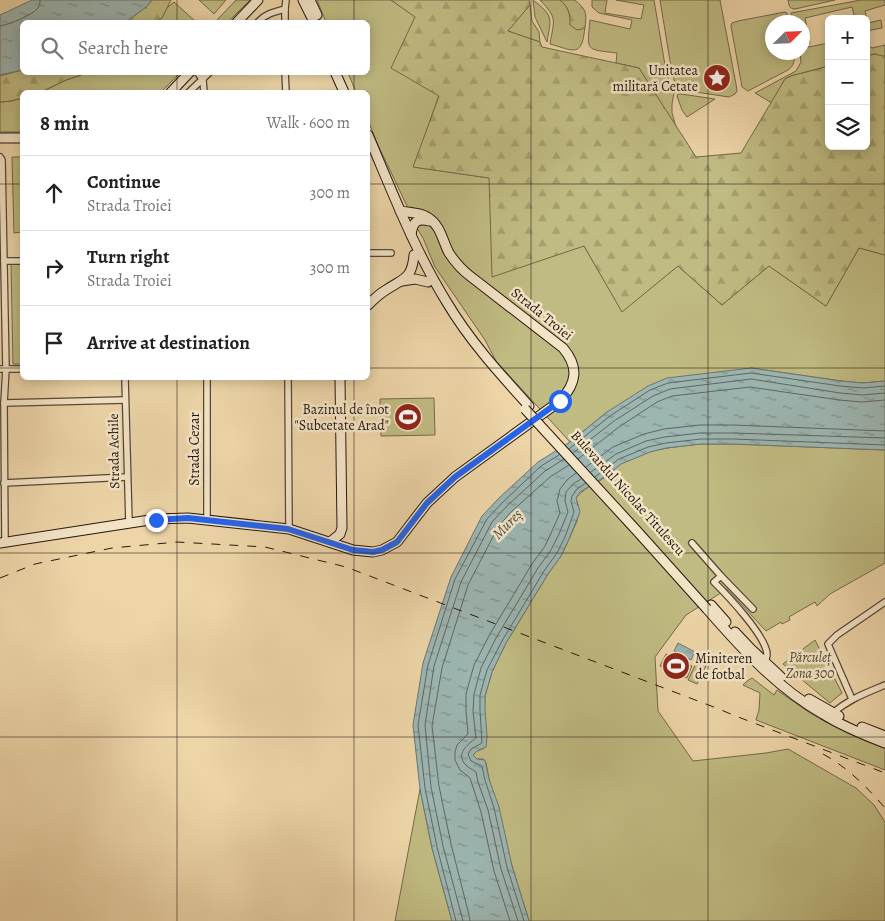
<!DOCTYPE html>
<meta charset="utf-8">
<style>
body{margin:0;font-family:Alegreya,serif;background:#f2f2f2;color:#222}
.controls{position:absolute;right:15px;top:15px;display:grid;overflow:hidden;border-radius:8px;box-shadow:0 2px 12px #0003}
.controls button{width:45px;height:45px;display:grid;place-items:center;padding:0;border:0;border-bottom:1px solid #e0e0e0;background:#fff;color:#222;font:25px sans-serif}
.compass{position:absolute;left:765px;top:15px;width:45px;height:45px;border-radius:50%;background:#fff;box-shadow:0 2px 12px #0003;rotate:66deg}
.stop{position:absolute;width:15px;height:15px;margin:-11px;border:4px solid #2563eb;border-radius:50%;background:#fff}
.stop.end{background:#2563eb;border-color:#fff;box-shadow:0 1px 5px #0008}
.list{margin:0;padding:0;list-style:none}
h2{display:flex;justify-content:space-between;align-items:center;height:65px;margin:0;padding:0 20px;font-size:21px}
h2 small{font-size:16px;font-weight:400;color:#767676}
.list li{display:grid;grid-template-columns:32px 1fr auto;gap:15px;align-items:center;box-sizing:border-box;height:75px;padding:0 20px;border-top:1px solid #e0e0e0}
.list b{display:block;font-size:19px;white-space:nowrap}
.list p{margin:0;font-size:16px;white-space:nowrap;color:#767676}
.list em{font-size:16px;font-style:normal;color:#767676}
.icon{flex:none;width:28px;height:28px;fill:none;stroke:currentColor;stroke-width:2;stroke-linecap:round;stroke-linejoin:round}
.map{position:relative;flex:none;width:885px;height:921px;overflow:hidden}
.search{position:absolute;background:#fff;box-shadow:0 2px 12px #0003;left:20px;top:20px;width:350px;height:55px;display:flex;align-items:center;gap:12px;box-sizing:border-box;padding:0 18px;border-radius:8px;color:#767676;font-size:19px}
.panel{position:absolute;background:#fff;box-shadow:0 2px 12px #0003;left:20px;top:90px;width:350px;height:290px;border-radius:8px}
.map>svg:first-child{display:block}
</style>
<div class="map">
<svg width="885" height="921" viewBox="0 0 885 921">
<defs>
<pattern id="forest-firs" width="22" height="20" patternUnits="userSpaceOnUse" patternTransform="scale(1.25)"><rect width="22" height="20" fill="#c0bb82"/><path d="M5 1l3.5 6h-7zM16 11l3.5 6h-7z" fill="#a5a06f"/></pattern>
<pattern id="water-ripples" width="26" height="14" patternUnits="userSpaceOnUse" patternTransform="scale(1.25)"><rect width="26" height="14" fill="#9cb6b2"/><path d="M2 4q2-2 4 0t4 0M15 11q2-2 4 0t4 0" fill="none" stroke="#7f938f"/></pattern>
</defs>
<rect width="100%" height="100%" fill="#edd5a8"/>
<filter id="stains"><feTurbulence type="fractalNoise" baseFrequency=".004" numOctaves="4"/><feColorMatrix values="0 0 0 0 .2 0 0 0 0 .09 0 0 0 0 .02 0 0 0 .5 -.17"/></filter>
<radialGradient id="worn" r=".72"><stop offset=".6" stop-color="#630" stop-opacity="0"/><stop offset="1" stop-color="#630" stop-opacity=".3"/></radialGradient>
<g fill="#c0bb82" stroke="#72694a">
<path d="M199,0H226L214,14Z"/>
<path d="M236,0H250L228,22H219L217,20Z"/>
<path d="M317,0H391L416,17L439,95L414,167L489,178L584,246L622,311L678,266L722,305L769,266L826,306L859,248L885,255V381L863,383L841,381L751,368L607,412L570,442L496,361L485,340L435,267L423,238L412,220L408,208L377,143L368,120V92H356L348,73L368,72V22H326Z"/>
<path d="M533,0C554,16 551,18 547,42L535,17Z"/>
<path d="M540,0H560L567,6L570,16L585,26C582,58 575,51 550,44C554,19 558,19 540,0Z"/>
<path d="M592,0H607L605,13L641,19L644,5L616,0H654L666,71L670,84L674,92L672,104V113L676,127L639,68L616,63L617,53C585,49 587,52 590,20L630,29L632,20L599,13L592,7Z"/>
<path d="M660,0H720L736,84L737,91L735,94L729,97L682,90C675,85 674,80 672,73Z"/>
<path d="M788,0H835L795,9C789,9 789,5 788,0Z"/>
<path d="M861,0H885V5L865,11L868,23L881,20L882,28L866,31V19H855L852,7L805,18L810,43L803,45L802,22H792L791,13Z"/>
<path d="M174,2L196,22H150Z"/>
<path d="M530,5L532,21L539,32L540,42L507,31Z"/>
<path d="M785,12L787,13L789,22H772V52L794,53C795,60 794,66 788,70L748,91L742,87L731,26L732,23L738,21Z"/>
<path d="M866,39L868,45L872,48L885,45V56L882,57L875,54L866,56Z"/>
<path d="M829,43V66L791,76L785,79L772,103L755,93L796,71L801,62L800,53L802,52L803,48Z"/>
<path d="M87,73H180L161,92H41L66,80Z"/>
<path d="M678,94H681L715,99L687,117L682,110L677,96Z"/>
<path d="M22,98V132H0V102L11,101Z"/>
<path d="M12,157H22V232L14,233Z"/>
<path d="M11,263H22V364H13Z"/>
<path d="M434,398L435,435L381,436L380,399Z"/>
<path d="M701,444H733L885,450V563L830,594L817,606L815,602L789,617L790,620L782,624L781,622L766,631L727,589L686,615L655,657L658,711L693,761L766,753L788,749L856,788L874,805L885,822V921H529L512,866L489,779L486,763L483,759H476L473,756C475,751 479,750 483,749L485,696L492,672L506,643L548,574L561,556L569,539L577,521L579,509L576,498C582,490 592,485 601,480C608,475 615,468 622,463C646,449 674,447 701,444Z"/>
<path d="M815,640L842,693L830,703L783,664Z"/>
<path d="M666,654L692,666L687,678L660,666Z"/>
<path d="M700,655L709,660L697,684L688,680Z"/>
<path d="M752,678L774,695L777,690L810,713L826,722L885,747V770L756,720L759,710L760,693L743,685L747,681Z"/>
<path d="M420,789L432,848L452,921H395Z"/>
</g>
<g fill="url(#forest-firs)" stroke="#72694a">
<path d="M152,0H171L162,18L156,22H126L146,7Z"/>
<path d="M391,0H529L530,5L508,31L540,42L542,47L639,68L696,157L741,153L785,79L791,76L829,66V146H866V56L875,54L882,56H885V255L859,248L826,306L769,266L722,305L678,266L622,312L584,246L492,277L489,178L413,167L439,96L391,68L415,17Z"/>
<path d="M560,0H575C586,10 587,12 585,27L582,29L577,30L570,25C570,13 569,8 560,0Z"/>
<path d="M22,70V72L87,73L66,80L41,92H22V98L11,101L0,102V76Z"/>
</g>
<g fill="url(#water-ripples)" stroke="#6c7672">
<path d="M32,0H152L146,7L126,22H22V70L0,75V15Z"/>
<path d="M751,368L841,381L863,383L885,381V450L733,444H701L666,448L650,452L621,464L609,474L580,492L576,498L580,512L569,539L561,556L548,574L506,643L492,672L485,696V710L487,736L486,747L477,751L473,755L477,759L485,760L489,779L499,807L512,866L529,921H452L432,848L420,789L413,725L423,663L451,577L482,516L499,498L538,462L570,442L607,412L648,386L667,378Z"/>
<path d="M678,643L695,652L691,660L674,651Z"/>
</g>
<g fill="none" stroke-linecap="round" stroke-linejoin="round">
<g stroke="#606662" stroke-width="1">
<path d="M0,26C8,25 33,15 38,8C40,5 40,4 40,0"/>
<path d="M569,449L610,416L650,390L668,383L751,373L840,386L863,388L885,386"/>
<path d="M573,453L614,421L653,396L670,389L751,379L840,393L862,395L885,393"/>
<path d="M578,459L619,427L657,402L672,396L750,387L839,400L862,402L885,400"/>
<path d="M586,467L613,447L644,434L664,429L700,425H733L885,431"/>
<path d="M591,472L616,454L646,441L665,437L700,433H733L885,438"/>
<path d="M595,477L619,459L648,447L666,443L701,439H733L885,445"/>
<path d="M456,921L437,847L425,788L418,725L428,665L455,579L487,519L503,502L541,466L559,455"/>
<path d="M463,921L443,846L431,787L425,725L434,666L461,582L492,522L507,506L545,471L564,459"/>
<path d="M470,921L469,915L451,844L439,786L432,726L442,668L468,585L498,527L512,511L550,477L569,465"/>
<path d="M510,921L494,871L481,812L470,778L460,770L455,760V752L457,745L468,734L466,711V694L474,665L490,634L532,564L545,546L552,531L560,513L557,501L560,489L567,480L576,473"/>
<path d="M518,921L501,869L488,810L478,782L476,772C473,770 469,768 466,765C455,754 467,745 476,738L473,711L474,694L481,668L496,638L538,568L551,550L559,534L568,512L565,501L566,492L573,484L581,479"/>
<path d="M524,921L507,867L494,808L485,780L482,766L471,761L468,754L471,749L482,743L480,710V695L487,670L502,641L544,571L557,553L565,537L574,512L571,501L572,496L577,489L586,483"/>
</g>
<g stroke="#564637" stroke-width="8">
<g id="street">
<path d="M258,22C265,14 274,12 285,9"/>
<path d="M285,22V9L286,0"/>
<path d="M197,72L203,80L204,92"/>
<path d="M285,72L286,92"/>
<path d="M189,92L210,72"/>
<path d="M0,157L2,160L6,369L4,403L5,543"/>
<path d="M368,253H391"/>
<path d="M4,261H22"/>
<path d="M0,369H22"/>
<path d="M125,378L129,523"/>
<path d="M207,378V520"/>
<path d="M288,378L289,529"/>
<path d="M4,403L125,400"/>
<path d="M4,483L127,477"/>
<path d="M692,543L721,576"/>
<path d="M753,609L721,576L714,582C727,595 766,636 767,654C767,657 766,659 765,662"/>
<path d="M852,699L828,644L837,635L885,602"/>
<path d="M833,713C849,699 866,693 885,685"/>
</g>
</g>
<g stroke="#241711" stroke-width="11">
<g id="secondary">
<path d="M303,0L314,22"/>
<path d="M310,0L317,15"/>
<path d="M237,22L258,0"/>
<path d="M335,72L344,92"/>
<path d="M171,92L190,72"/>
<path d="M368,135C392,191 414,249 446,301C469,340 499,373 529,406"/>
<path d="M0,138H22"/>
<path d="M411,235C413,221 417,218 430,221"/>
<path d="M402,281L415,279L428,282"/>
<path d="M368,305C373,300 379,294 386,290C404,278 412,279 414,255"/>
<path d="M330,542L340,534L342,528L340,378"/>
<path d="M0,543L156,519L188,518L289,529L353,550L373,552L382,550L397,542L427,503L455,477L560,401C577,383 579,367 563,348L470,276C462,270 455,262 449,253C442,240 441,225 427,217C419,212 409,213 400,211"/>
<path d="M711,605L726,622"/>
<path d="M707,609C741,648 777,688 823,714C842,726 864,735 885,743"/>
<path d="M735,632L751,649L781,677"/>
<path d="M809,699L839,716"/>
<path d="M862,727L885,736"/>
</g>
</g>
<use href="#street" stroke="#f3e4c6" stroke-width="5.5"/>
<use href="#secondary" stroke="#f3e4c6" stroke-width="9"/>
<g stroke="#241711" stroke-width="1" stroke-dasharray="9 9" stroke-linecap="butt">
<path d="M0,578L35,564L112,548L177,542L265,547L346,567L719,709L733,715L885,773"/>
<path d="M823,754C847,767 867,787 885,808"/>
</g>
<g stroke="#241711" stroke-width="11" stroke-linecap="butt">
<path id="secondary-bridge" d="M525,409L637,531L707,609"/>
</g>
<use href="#secondary-bridge" stroke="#f3e4c6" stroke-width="9"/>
</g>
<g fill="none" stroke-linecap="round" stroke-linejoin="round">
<path stroke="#2563eb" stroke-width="6" d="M156,520L188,518L288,529L353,550L373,552L382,550L397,542L427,503L455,477L560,401"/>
</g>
<path fill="none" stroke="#241711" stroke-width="1" stroke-opacity="0.55" d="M177,0V22M354,0V22M531,0V921M708,0V921M177,72V92M354,72V92M0,184H22M368,184H885M0,368H22M368,368H885M177,378V921M354,378V921M0,553H885M0,737H885"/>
<defs>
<g id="sight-disc" transform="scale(1.4375)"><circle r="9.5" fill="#8f2418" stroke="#f3e4c6"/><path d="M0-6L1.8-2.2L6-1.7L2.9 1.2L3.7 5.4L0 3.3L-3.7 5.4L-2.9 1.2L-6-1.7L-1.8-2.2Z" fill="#fff"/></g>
<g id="stadium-disc" transform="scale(1.4375)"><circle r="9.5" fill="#8f2418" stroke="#f3e4c6"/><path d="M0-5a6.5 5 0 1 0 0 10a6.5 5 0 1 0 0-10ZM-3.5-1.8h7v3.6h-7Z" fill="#fff"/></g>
</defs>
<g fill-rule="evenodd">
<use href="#sight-disc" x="717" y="78"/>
<use href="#stadium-disc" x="408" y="417"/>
<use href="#stadium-disc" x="676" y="666"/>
</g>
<g text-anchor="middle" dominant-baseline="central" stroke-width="5" stroke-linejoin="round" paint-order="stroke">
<g font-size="14" fill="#241711" stroke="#f3e4c6" text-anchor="end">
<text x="698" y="70">Unitatea<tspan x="698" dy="16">militară Cetate</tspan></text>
<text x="389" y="409">Bazinul de înot<tspan x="389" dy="16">"Subcetate Arad"</tspan></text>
<text x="695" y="658" text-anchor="start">Miniteren<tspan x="695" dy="16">de fotbal</tspan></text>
</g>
<g font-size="14" fill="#241711" stroke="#f3e4c6">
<text transform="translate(542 314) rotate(39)">Strada Troiei</text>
<text transform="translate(194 449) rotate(-90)">Strada Cezar</text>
<text transform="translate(114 451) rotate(-91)">Strada Achile</text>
<text transform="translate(628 493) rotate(48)">Bulevardul Nicolae Titulescu</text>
</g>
<g font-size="14" font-style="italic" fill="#534833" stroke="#f3e4c6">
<text x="810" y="657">Părculeț<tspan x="810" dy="16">Zona 300</tspan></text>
</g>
<g font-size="15" font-style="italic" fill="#4e4f49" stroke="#f3e4c6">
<text transform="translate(507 524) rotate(-46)">Mureș</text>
</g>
</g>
<rect width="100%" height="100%" filter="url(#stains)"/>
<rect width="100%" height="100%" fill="url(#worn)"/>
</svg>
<div class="controls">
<button>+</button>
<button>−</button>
<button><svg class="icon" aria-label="layers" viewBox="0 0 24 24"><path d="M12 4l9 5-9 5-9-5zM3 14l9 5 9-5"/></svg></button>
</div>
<svg class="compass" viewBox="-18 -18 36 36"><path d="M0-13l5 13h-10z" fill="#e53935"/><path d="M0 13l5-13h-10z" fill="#767676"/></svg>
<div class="stop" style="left:560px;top:401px"></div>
<div class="stop end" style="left:156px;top:520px"></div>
<div class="search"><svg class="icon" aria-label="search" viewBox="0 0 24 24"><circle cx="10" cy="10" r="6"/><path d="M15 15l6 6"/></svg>Search here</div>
<section class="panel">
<h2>8 min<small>Walk · 600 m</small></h2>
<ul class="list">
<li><svg class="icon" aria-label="ahead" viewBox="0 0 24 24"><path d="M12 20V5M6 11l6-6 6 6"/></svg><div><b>Continue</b><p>Strada Troiei</p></div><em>300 m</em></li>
<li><svg class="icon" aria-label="right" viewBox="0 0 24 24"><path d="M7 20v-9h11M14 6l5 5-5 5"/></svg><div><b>Turn right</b><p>Strada Troiei</p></div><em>300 m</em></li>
<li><svg class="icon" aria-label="arrive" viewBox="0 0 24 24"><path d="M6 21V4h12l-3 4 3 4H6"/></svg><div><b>Arrive at destination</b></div></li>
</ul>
</section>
</div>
